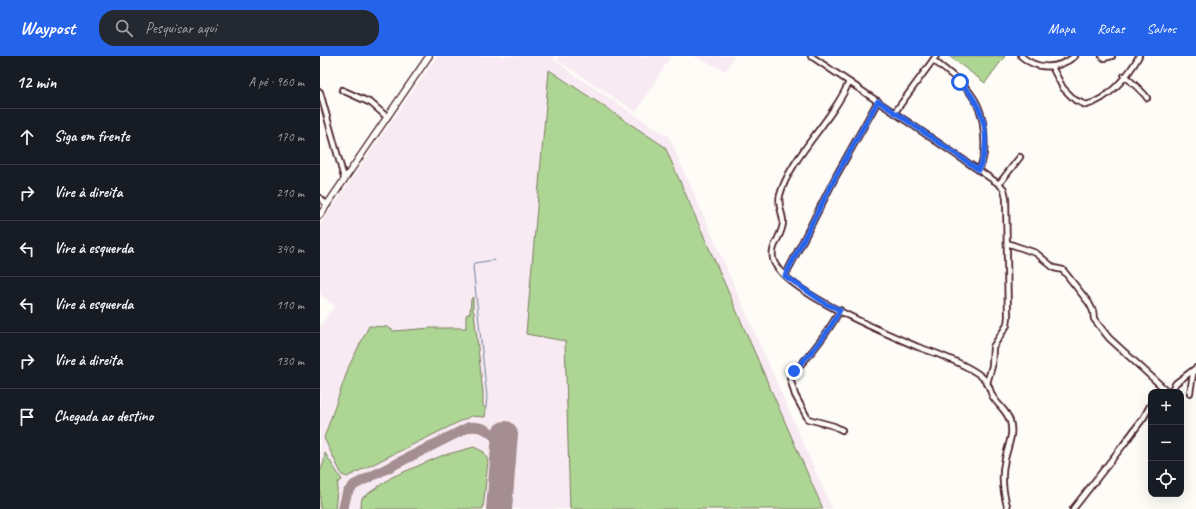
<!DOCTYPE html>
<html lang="pt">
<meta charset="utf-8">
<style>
body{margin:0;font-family:Caveat,sans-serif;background:#242831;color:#f1f3f6}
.controls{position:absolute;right:12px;bottom:12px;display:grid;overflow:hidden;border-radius:8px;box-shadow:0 4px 16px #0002}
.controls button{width:36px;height:36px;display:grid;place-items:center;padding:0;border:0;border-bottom:1px solid #363941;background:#171b24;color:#f1f3f6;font:20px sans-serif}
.stop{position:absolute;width:12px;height:12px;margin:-9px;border:3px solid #2563eb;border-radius:50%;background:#fff}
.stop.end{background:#2563eb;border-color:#fff;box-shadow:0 1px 4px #0008}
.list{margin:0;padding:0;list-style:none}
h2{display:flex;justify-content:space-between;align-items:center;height:52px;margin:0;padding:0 16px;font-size:17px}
h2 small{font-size:13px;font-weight:400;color:#9ea1a6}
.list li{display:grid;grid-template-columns:26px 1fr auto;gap:12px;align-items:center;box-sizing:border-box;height:56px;padding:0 16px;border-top:1px solid #363941}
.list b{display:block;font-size:15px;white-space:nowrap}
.list em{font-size:13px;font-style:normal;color:#9ea1a6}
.icon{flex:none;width:22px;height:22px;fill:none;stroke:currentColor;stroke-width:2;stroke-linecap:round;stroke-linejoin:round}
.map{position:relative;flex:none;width:876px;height:453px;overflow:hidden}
header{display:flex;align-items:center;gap:24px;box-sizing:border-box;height:56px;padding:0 20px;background:#2563eb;color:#fff}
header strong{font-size:19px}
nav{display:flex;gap:22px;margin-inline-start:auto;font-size:14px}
.search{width:280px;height:36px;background:#242831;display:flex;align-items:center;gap:10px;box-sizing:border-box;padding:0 14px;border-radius:16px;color:#9ea1a6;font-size:15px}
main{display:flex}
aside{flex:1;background:#171b24}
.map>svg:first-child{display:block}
</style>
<header>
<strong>Waypost</strong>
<div class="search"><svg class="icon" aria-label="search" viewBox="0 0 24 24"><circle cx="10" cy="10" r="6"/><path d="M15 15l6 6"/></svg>Pesquisar aqui</div>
<nav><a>Mapa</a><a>Rotas</a><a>Salvos</a></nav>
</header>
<main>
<aside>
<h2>12 min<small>A pé · 960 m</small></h2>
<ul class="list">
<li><svg class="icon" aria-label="ahead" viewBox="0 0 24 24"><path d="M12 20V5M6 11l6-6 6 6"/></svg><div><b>Siga em frente</b></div><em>170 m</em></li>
<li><svg class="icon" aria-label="right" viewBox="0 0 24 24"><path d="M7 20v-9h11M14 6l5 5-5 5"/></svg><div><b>Vire à direita</b></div><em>210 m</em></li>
<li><svg class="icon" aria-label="left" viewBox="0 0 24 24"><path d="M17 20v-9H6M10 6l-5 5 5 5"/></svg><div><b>Vire à esquerda</b></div><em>340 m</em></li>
<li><svg class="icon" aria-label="left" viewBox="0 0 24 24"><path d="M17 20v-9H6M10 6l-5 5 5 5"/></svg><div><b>Vire à esquerda</b></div><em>110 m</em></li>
<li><svg class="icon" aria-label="right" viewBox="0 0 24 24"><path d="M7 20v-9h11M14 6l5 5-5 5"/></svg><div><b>Vire à direita</b></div><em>130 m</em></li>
<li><svg class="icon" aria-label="arrive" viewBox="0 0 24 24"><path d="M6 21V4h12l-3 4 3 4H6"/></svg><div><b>Chegada ao destino</b></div></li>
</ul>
</aside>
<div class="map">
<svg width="876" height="453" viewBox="0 0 876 453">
<rect width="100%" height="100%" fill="#fdfcf7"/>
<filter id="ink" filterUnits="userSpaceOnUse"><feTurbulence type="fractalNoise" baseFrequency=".025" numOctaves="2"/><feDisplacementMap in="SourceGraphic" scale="8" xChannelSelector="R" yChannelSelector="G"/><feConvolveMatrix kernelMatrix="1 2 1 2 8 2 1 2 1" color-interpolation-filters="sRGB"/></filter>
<g filter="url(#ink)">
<g fill="#f8eaf2">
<path d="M117,0H234L235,4L254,19L349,81L512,453H0V270L15,250L0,238V169Z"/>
<path d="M238,0H351L316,56L237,4Z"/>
<path d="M373,0H414L406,15Z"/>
</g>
<g fill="#add694" stroke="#7c7a60">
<path d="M629,0H685L665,27Z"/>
<path d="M229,14L345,91L503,453H250L245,285L206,278Z"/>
<path d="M153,241V254L154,256L163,337V350L166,352L165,361L151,360L27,421L22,419L4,382L29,310L49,270L67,271L74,275L112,272H146V259L150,257L151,243Z"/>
<path d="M154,391L164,396L168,405L163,453H40L42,442L72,421L121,400Z"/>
<path d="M5,397L22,424L18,426L15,453H0V416L4,406Z"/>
</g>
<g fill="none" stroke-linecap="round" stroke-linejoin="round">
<path stroke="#6a8198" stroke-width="1" d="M166,352L167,341L153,211L154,207L175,204"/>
<path stroke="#a48e91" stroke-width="10" d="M23,453L27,437L34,429L149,371C167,369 177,380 184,396"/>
<path stroke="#a48e91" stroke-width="26" d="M179,453L185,378"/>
<g stroke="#4a1f2b" stroke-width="8">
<g id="minor">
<path d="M491,0L679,128L684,133L686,142L688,261L687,269L673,291L672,310L667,327"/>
<path d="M701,0C717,14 737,14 755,0"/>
<path d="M782,0L784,2L792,0"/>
<path d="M613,4C641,26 663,40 664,78C665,92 665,101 659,114"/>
<path d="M732,11L743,32L755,44L766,49C788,44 809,19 819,0"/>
<path d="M804,20C808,22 826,39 827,42"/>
<path d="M529,26C512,65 470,102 460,139C457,149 463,157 463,166C463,180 448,191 454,206C468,237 567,278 598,291C614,296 660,313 667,327C670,331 670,336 673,341C678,349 687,355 690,365C694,379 688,389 685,403C681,419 683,437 688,453"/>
<path d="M22,34L51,47L67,61"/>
<path d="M0,36L24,122"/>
<path d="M575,56L616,0"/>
<path d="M679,128L700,101"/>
<path d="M0,142L7,149"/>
<path d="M687,187L716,197L734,212L743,214L769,247L773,255L774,263L789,282L848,336"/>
<path d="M465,220L516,120L558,45"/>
<path d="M520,254C507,279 491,298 472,318L470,322L475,339L488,363L514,370L522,374"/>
<path d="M850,336L856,327L876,312"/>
<path d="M870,337L873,318L875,314"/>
<path d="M753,453L804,388L824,361L831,348"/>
</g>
</g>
<g stroke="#4a1f2b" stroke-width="8">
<path id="major" d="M0,159L109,0"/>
</g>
<use href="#minor" stroke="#fdfcf7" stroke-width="4.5"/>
<use href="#major" stroke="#fdfcf7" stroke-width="5.5"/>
</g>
</g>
<g fill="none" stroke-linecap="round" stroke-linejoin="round" filter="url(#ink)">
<path stroke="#2563eb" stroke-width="5" d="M474,315C492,296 508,278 520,254L506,248L465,220L516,120L558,45L659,114C672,82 665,51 640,26"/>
</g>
</svg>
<div class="controls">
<button>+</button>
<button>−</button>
<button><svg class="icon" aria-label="locate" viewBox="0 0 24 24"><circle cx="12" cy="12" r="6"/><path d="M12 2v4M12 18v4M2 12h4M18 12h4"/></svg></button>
</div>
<div class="stop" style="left:640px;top:26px"></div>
<div class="stop end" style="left:474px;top:315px"></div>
</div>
</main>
